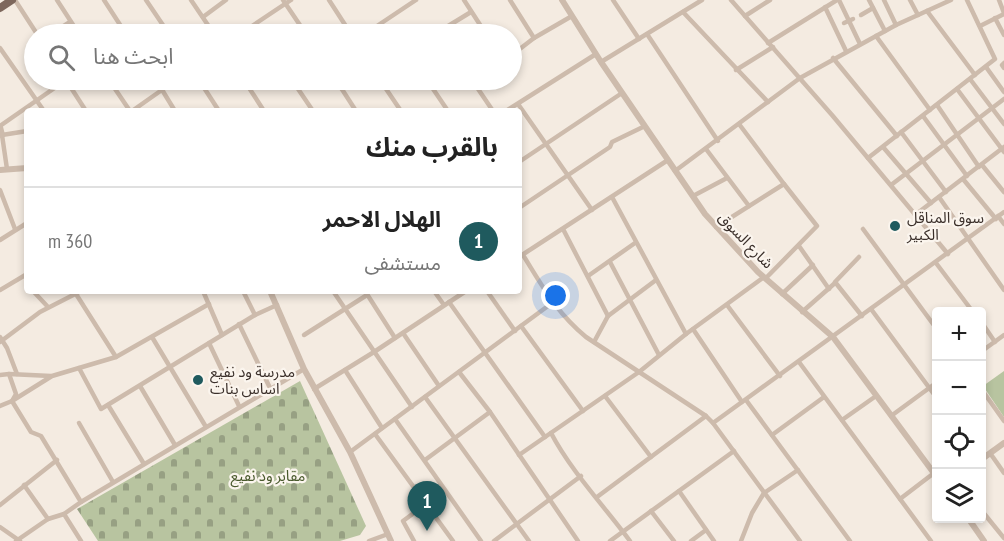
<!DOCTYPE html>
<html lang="ar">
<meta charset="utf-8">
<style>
body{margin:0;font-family:"PT Sans Narrow","Noto Sans Arabic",sans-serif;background:#f6f6f6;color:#222;direction:rtl}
.controls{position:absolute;right:18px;bottom:18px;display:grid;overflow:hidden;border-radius:6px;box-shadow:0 3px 9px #0003}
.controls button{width:54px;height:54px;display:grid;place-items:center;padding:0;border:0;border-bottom:2px solid #e0e0e0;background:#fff;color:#222;font:30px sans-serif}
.you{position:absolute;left:556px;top:296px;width:21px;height:21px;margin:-15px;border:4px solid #fff;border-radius:50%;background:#1a73e8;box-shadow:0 0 0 9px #1a73e833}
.badge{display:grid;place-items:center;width:39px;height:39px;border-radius:50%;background:#1f5a5e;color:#fff;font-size:20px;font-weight:700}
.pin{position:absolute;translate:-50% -50px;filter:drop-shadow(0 2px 3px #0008)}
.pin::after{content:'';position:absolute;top:32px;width:21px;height:18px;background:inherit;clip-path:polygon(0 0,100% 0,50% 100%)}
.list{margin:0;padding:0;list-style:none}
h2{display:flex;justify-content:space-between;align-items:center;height:78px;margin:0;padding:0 24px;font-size:26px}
h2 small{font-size:20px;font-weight:400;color:#767676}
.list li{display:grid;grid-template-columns:39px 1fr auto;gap:18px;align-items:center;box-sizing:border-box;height:108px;padding:0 24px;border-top:2px solid #e0e0e0}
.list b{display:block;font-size:22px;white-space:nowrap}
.list p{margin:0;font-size:20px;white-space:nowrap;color:#767676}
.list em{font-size:20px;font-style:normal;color:#767676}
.icon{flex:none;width:33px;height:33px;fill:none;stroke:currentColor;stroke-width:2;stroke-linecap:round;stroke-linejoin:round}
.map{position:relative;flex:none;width:1004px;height:541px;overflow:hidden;direction:ltr}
.search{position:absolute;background:#fff;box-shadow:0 3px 9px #0003;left:24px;top:24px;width:498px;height:66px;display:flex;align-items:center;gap:15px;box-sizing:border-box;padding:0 21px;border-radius:33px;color:#767676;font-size:22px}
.panel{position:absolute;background:#fff;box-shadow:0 3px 9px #0003;left:24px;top:108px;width:498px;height:186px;border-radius:6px;direction:rtl}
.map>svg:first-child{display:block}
</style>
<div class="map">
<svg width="1004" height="541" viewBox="0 0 1004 541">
<defs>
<pattern id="cemetery-stones" width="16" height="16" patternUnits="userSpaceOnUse" patternTransform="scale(1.5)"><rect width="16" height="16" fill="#b8c4a0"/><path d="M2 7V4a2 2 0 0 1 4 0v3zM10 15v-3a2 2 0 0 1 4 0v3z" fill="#97a083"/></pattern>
</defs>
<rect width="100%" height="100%" fill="#f4ebe1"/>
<path fill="url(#cemetery-stones)" d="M300,381L366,526L360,535L340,541H98L77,509Z"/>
<path fill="#b8c4a0" d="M1004,371V417L983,386Z"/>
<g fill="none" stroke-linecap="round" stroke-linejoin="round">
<g stroke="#cdbbac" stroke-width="4.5">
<path d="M15,0L37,34"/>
<path d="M57,0L79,34"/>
<path d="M104,0L126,34"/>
<path d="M146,0L169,34"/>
<path d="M191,0L214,34"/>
<path d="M283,0L306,34"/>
<path d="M329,0L351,34"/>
<path d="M464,0L486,34"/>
<path d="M510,0L534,38"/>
<path d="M613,0L639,39"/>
<path d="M731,0L832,115L948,254"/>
<path d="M839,0L860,44"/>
<path d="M869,0L885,31"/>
<path d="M884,0L896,25"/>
<path d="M910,0L918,15"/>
<path d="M999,0L1004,13"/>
<path d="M825,7L846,51"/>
<path d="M927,11L975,75"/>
<path d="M683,12L768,102"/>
<path d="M861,15L873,8"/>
<path d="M745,16L770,0"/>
<path d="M203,17L226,0"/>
<path d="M995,18L1004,35"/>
<path d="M844,23L853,19"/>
<path d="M980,26L1004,14"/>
<path d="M51,34L70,22"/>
<path d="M240,34L291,0"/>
<path d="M365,34L416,0"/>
<path d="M435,34L471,12"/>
<path d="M647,34L718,141"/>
<path d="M876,36L930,110"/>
<path d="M768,43L837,0"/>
<path d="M0,48L44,111"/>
<path d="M512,55L534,38L572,16"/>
<path d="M833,58L897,136"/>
<path d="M601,62L702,0"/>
<path d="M1004,63L1002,65L1004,68"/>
<path d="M986,67L1004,92"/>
<path d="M736,70L773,47"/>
<path d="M970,79L1004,124"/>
<path d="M66,80L86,111"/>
<path d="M109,80L130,111"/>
<path d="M156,80L175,111"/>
<path d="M199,80L219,111"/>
<path d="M244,80L264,111"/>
<path d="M292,80L313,111"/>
<path d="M336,80L356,111"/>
<path d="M380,80L401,111"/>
<path d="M427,80L448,111"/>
<path d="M472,80L493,111"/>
<path d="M341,88L354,80"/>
<path d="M957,89L1004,152"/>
<path d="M518,104L592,210"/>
<path d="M937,105L979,167"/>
<path d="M132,111L176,80"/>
<path d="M506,111L596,54"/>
<path d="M923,116L967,176"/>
<path d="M0,126L66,80"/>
<path d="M901,132L946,192"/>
<path d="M883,147L931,203"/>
<path d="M706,149L749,206"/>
<path d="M868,158L995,59L967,0"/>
<path d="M519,162L622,93"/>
<path d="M982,165L1004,192"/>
<path d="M7,169L2,135L27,131"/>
<path d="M675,171L800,78L896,25L951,0"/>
<path d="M963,179L996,219"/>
<path d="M891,185L1004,99"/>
<path d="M0,190L15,229"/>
<path d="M693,196L727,178"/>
<path d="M612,197L686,334"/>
<path d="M939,197L1004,290"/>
<path d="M519,208L610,147L612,142L645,126"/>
<path d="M915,215L1004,147"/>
<path d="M998,216L1004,224"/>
<path d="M716,227L784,184L739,124"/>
<path d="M563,229L608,316"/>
<path d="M863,229L936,328"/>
<path d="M0,240L27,223"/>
<path d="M799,246L829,289"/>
<path d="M523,255C543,287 556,312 586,337L706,416L713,423L800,541"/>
<path d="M519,257L668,160"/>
<path d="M859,257L835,282L862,316"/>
<path d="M610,262L659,355"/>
<path d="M936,263L973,312"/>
<path d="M588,276L635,243"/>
<path d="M766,278L817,226L784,184"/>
<path d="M0,290L27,274"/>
<path d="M33,291L48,307"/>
<path d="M203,291L222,335"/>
<path d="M243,291L255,315"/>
<path d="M333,291L412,407"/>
<path d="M365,291L395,338"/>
<path d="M434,291L444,305"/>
<path d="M487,291L515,331"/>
<path d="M76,294L116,357"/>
<path d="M782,294L813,265"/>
<path d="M449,302L545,437"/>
<path d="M727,305L780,376"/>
<path d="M871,309L936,397"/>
<path d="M802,312L835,283"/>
<path d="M982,323L995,342"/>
<path d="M239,324L270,388"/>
<path d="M521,326L583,411"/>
<path d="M693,329L742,402"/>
<path d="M403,333L439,386"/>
<path d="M304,335L367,295"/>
<path d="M0,337L7,348L17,374"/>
<path d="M152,337L206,427"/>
<path d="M0,342L40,312L81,291"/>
<path d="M594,342L608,316L656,280"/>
<path d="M209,343L239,406"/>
<path d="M982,351L1004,335"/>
<path d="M799,362L931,541"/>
<path d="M79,368L101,409L255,315L277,305"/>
<path d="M345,370L382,428"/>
<path d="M459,372L490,412L578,541"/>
<path d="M9,374L51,376"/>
<path d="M0,375L9,374L16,394L12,401L31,432L41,436L81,502"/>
<path d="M140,386L175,445"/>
<path d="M314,389L374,352L466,291"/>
<path d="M982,390L1004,421"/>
<path d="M605,396L651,457"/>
<path d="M425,397L529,541"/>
<path d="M746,400L850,541"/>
<path d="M108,405L144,464"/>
<path d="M0,406L12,401L52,376L116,357L209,304"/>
<path d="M891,416L936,383"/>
<path d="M395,419L481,541"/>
<path d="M842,420L876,396"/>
<path d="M79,423L113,482"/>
<path d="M713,423L1004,212"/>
<path d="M551,433C571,471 604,506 630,541"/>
<path d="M375,434L453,541"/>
<path d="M772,435L824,397"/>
<path d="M350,452L552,303"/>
<path d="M990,453L1004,473"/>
<path d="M519,455L639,372L686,334L764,277"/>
<path d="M425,460L490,412"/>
<path d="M24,485L48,519"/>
<path d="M679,491L714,541"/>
<path d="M597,497L706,416"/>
<path d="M900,499L934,473"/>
<path d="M0,505L57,460"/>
<path d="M651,511L674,541"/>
<path d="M982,511L1004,538"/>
<path d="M64,514L81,541"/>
<path d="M0,527L20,541"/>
<path d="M16,541L48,519L64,514L81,502L304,369"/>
<path d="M369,541L388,534"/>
<path d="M414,541L403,521L426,504"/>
<path d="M494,541L581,476"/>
<path d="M610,541L734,451"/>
<path d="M691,541L706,530"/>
<path d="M741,541L752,513L764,493L798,470"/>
</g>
<g stroke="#cdbbac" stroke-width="6">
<path d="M562,0L601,62L705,214L758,272L833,337L936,476"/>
<path d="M0,127L2,135"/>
<path d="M0,170L27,168"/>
<path d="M270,291L304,369L350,452L391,541"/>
<path d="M982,459L1004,443"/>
<path d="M968,518L984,541"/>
</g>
<path stroke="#7d675c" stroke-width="8" d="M0,8L12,0"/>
</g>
<g fill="#1f5a5e" stroke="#fbf5ee" stroke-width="2">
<circle cx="895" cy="226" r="6"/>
<circle cx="198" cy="380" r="6"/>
</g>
<g text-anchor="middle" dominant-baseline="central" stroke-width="4.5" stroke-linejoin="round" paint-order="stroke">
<g font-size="15" fill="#3b302b" stroke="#fbf5ee" text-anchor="start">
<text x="907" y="217">سوق المناقل<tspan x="907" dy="17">الكبير</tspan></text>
<text x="210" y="371">مدرسة ود نفيع<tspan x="210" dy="17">اساس بنات</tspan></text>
</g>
<g font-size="15" fill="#3b302b" stroke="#fbf5ee">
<text transform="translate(746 240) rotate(46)">شارع السوق</text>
</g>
<g font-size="15" fill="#4a5a2e" stroke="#fbf5ee">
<text x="268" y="475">مقابر ود نفيع</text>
</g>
</g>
</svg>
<div class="controls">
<button>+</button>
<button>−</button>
<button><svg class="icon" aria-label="locate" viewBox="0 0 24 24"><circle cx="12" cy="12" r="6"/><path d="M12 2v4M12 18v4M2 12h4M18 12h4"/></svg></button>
<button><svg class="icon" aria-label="layers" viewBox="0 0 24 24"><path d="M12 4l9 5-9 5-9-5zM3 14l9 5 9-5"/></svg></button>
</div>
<div class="you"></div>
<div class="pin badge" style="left:427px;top:531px">1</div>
<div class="search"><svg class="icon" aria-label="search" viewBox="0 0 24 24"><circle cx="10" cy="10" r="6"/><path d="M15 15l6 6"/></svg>ابحث هنا</div>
<section class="panel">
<h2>بالقرب منك<small></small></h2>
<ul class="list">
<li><span class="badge">1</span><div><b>الهلال الاحمر</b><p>مستشفى</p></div><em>360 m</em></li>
</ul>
</section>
</div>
